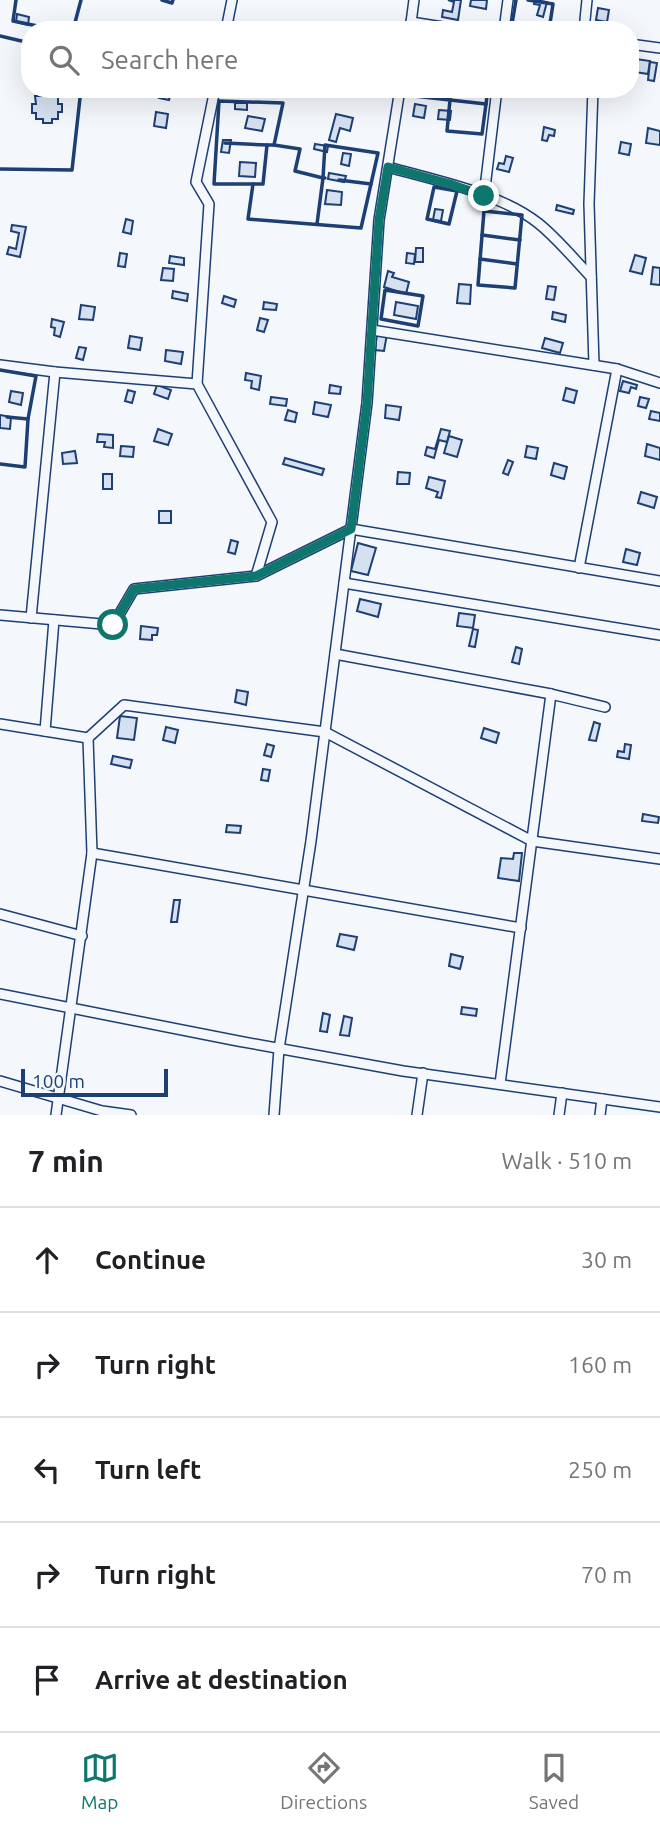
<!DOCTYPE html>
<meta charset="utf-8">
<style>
body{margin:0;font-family:Ubuntu,sans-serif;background:#f2f2f2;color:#202124}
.scale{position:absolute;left:21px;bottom:18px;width:147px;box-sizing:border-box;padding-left:7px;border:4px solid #1d3f73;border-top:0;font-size:19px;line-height:24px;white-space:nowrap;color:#1d3f73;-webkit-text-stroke:5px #f4f7fb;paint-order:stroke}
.stop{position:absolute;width:21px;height:21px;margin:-16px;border:5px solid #0f766e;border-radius:50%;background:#fff}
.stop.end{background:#0f766e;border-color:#fff;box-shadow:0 2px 7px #0008}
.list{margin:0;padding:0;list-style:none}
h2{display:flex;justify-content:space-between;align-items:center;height:91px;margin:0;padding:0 28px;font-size:30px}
h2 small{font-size:23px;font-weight:400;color:#757577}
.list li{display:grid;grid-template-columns:46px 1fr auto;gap:21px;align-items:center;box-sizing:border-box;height:105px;padding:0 28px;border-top:2px solid #e0e0e0}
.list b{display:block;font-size:26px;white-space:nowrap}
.list em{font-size:23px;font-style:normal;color:#757577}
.icon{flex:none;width:38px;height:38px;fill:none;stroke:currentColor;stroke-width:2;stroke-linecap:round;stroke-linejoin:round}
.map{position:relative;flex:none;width:660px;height:1115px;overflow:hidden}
.search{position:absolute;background:#fff;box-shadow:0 7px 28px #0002;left:21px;right:21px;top:21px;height:77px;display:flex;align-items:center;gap:18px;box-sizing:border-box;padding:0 24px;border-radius:28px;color:#757577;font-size:26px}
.sheet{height:616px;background:#fff}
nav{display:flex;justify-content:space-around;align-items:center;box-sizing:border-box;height:98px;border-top:2px solid #e0e0e0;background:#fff;font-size:19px;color:#757577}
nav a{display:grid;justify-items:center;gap:4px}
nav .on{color:#0f766e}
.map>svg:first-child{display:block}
</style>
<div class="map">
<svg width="660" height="1115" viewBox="0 0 660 1115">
<rect width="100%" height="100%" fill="#f4f7fb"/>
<g fill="#d5e0f0" stroke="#1d3f73" stroke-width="2">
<path d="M448,0H461L458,20L442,17L443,10L452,12L454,2Z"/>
<path d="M471,0H487L486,9L470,6Z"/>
<path d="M535,0L547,2L543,17L537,15L540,5L534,4Z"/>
<path d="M598,8L609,10L607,22L596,20Z"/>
<path d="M17,14L29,17L28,25L16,22Z"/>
<path d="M636,59L650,61L648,74L635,72Z"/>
<path d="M650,62L657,63L654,81L648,80Z"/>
<path d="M161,89H172L169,100L159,98Z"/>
<path d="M42,93L58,96V104H62V112H58V119H52V123H43V119H36V113H32V104H36L35,96H42Z"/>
<path d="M235,103H247V110L235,109Z"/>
<path d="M415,104L426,106L424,118L413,116Z"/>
<path d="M439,110L451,111L450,120L438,119Z"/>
<path d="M156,112L168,114L166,128L154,126Z"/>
<path d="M336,114L353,118L350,131L340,128L336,142L329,140Z"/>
<path d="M248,116L265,119L262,131L245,128Z"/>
<path d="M544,127L555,130L554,136L549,135L547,141L542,140Z"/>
<path d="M648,128L660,131V145L646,143Z"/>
<path d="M223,140H231L229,153L221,152Z"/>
<path d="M621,142L631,144L629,155L619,153Z"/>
<path d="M315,144L328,146L327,152L314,149Z"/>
<path d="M343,153L351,154L349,166L341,164Z"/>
<path d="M506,156L513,158L509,172L497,169L499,163L504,164Z"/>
<path d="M240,162L256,163L255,177L239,176Z"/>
<path d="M329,173L346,176L344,182L328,179Z"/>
<path d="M327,190L342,192L341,205L325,204Z"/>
<path d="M557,205L574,210L573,214L556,210Z"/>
<path d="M435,209L443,210L441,221L433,220Z"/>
<path d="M126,219L133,221L131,234L123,232Z"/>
<path d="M12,225L26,227L20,257L7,254L9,247L16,249L19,233L11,231Z"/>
<path d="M416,248H423V262H415Z"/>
<path d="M120,253L127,254L125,267L118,266Z"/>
<path d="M407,253L415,254L414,264L406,263Z"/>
<path d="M635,255L646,258L642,274L630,271Z"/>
<path d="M170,256L184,258V265L169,263Z"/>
<path d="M653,267L660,268V285L651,284Z"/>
<path d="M163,268L174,269L173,281L161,280Z"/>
<path d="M388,271L394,273L392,277L409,282L406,294L384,287Z"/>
<path d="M459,284L471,285L470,304L457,303Z"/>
<path d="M548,286L556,287L554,300L546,299Z"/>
<path d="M173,291L188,294L187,301L172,298Z"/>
<path d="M224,296L236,300L234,307L222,303Z"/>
<path d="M264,302L277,304L276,310L263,309Z"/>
<path d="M396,302L418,306L416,319L394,315Z"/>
<path d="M81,305L95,307L93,320L79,319Z"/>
<path d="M553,312L566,315L565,322L552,319Z"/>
<path d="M260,318L268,320L264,332L257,330Z"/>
<path d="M52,319L64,322L60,337L54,335L55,328L51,327Z"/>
<path d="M377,333L387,334L384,351L375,350Z"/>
<path d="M130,336L142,338L140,350L128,348Z"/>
<path d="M545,338L563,343L560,353L542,348Z"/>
<path d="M79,347L86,348L83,360L76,358Z"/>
<path d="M166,350L183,352L181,364L165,361Z"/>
<path d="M246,373L261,376L259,390L251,388L252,381L245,380Z"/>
<path d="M623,381L637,385L636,389L631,387L629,393L620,391Z"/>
<path d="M157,385L171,390L168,399L154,394Z"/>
<path d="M330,385L341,387L340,394L329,393Z"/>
<path d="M566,388L577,391L574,403L563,400Z"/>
<path d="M128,390L135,392L132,403L125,401Z"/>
<path d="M11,391L23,393L21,405L9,402Z"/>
<path d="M271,397L287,399L286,406L270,404Z"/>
<path d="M640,397L649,399L646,408L638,406Z"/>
<path d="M315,402L331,405L328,417L313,414Z"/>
<path d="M386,405L401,407L399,420L385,418Z"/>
<path d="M288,410L297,413L295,422L285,420Z"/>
<path d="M651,411L660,413V421L649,419Z"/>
<path d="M0,415L11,417L10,429L0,428Z"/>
<path d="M158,429L172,434L168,445L154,441Z"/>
<path d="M441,429L450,431L447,442L439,440L434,458L425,455L427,447L435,449Z"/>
<path d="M98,434L113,435V448L104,447L105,442H97Z"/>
<path d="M449,436L462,440L457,457L444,453Z"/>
<path d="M647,444L660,448V460L645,456Z"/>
<path d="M121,446L134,447L133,457L120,456Z"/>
<path d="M527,446L538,448L536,459L525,457Z"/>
<path d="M75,451L77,463L63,464L62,453Z"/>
<path d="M285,458L324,469L322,475L283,464Z"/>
<path d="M508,460L513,462L508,475L503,473Z"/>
<path d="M554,463L567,467L564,479L551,475Z"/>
<path d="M398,472L410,473L409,484H397Z"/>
<rect x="103" y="474" width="9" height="15"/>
<path d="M429,477L445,481L441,498L436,497L438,492L426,488Z"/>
<path d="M641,492L657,497L654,508L638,503Z"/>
<rect x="159" y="511" width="12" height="12"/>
<path d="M231,540L238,542L235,554L228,552Z"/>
<path d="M358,543L376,548L368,575L351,571Z"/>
<path d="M626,549L640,553L637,565L623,562Z"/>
<path d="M360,599L381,604L378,617L357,611Z"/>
<path d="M459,613L475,615L473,628L457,626Z"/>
<path d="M141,626L158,628L157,635H152V640L140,639Z"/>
<path d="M473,629L478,630L475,647L469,646Z"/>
<path d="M516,647L522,649L519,664L512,662Z"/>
<path d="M237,690L248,692L246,705L235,702Z"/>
<path d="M120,716L137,718L134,740L117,738Z"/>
<path d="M594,722L600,724L596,741L589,740Z"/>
<path d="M166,727L178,730L175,743L163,740Z"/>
<path d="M484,728L499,733L496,743L481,738Z"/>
<path d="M267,744L274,746L271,757L264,755Z"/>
<path d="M625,744L631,745L629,759L617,757L618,751L624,752Z"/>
<path d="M113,756L132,760L130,768L111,764Z"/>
<path d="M263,769L270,770L268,781L261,780Z"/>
<path d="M643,814L659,817L658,823L642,821Z"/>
<path d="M227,825L241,826L240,833L226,832Z"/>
<path d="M514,853H522L519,881L498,878L501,858L513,859Z"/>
<path d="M174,900H180L177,922H171Z"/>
<path d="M340,934L357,937L354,950L337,946Z"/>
<path d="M451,954L463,957L460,969L449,966Z"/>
<path d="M462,1007L477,1009L476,1016L461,1014Z"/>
<path d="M323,1013L330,1015L327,1032L320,1031Z"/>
<path d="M344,1016L352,1018L349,1036L340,1035Z"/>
</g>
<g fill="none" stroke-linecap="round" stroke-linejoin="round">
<g stroke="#1d3f73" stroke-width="12">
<g id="minor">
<path d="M411,22L462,30"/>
<path d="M226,30L232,0"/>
<path d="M410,30L414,0"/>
<path d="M504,30L508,0"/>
<path d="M584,30L587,0"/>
<path d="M630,44L660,48"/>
<path d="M215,89L196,182L209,204L197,384L272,522L256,576"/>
<path d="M593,89L589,204L594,365"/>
<path d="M388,167C434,180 500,193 538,223C557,238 574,259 591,277"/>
<path d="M484,196L497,89"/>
<path d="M372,330L617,369L660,383"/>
<path d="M0,365L55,372L197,384"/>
<path d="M579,568L617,369"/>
<path d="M344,583L660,635"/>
<path d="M0,615L113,625L134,589L256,576L351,529L660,581"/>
<path d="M31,618L55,372"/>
<path d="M335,654L551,694L605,707"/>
<path d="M0,724L88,738L124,705L325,732L532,841L660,859"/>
<path d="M45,731L54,620"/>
<path d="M92,853L521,928"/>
<path d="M0,914L82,936"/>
<path d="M0,994L238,1041L403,1071L660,1107"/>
<path d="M0,1081L102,1111L131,1115"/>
<path d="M500,1084L551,694"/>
<path d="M56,1115L92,853L88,738"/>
<path d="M274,1115L279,1049L311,841L367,403L379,220L400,89"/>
<path d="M417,1115L423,1073"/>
<path d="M559,1115L562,1093"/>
<path d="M600,1115L602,1099"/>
</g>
</g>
<use href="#minor" stroke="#f4f7fb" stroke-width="9"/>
<g stroke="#1d3f73" stroke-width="3.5">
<path d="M16,0L13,21L57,30"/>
<path d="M162,0L172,3L173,0"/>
<path d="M528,0L553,4L549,30"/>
<path d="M73,30L81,0"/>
<path d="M511,30L516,0"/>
<path d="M0,36L30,43"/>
<path d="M405,89V95L450,100L447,131L482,134L488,89"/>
<path d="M451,89L450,100L486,104"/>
<path d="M219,101L283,103L274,145H267L263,184H214Z"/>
<path d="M225,143L267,145"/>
<path d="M0,169L72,170L81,89"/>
<path d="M339,180L371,184"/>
<path d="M253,184L248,219L361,228L378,153L325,145L323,178L295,171L300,149L274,145"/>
<path d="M434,187L457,191L449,224L427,219Z"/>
<path d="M484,211L522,215L515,288L478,285Z"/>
<path d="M317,224L323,178H325"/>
<path d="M482,235L520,240"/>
<path d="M480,259L517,264"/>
<path d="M385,290L423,296L418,326L381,319Z"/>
<path d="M0,370L36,376L28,419L25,467L0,464"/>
<path d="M7,417L28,419"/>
</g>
</g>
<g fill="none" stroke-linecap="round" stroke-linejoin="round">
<path stroke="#0f766e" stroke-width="9" d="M113,625L134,589L256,576L351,529L367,403L379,220L388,167L450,184L484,196"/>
</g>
</svg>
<div class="scale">100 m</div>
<div class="stop" style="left:113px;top:625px"></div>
<div class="stop end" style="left:484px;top:196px"></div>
<div class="search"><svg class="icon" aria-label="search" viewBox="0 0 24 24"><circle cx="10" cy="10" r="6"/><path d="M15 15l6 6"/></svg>Search here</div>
</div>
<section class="sheet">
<h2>7 min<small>Walk · 510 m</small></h2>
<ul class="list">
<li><svg class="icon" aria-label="ahead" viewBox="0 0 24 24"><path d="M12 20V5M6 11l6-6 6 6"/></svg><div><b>Continue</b></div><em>30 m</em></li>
<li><svg class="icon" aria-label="right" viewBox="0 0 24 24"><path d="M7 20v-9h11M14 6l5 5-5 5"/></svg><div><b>Turn right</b></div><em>160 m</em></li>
<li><svg class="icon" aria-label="left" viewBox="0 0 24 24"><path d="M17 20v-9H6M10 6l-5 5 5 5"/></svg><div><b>Turn left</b></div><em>250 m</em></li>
<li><svg class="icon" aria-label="right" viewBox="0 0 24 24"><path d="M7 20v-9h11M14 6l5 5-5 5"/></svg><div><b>Turn right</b></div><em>70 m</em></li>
<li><svg class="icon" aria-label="arrive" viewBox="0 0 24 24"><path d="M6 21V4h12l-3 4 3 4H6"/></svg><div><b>Arrive at destination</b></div></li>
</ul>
</section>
<nav>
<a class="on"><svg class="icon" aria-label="map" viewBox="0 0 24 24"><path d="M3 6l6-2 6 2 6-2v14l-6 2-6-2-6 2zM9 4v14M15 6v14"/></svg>Map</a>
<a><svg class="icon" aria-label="directions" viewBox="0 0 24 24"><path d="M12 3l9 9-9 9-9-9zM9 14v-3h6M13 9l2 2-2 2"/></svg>Directions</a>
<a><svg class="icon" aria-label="saved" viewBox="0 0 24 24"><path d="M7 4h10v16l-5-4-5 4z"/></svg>Saved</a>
</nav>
